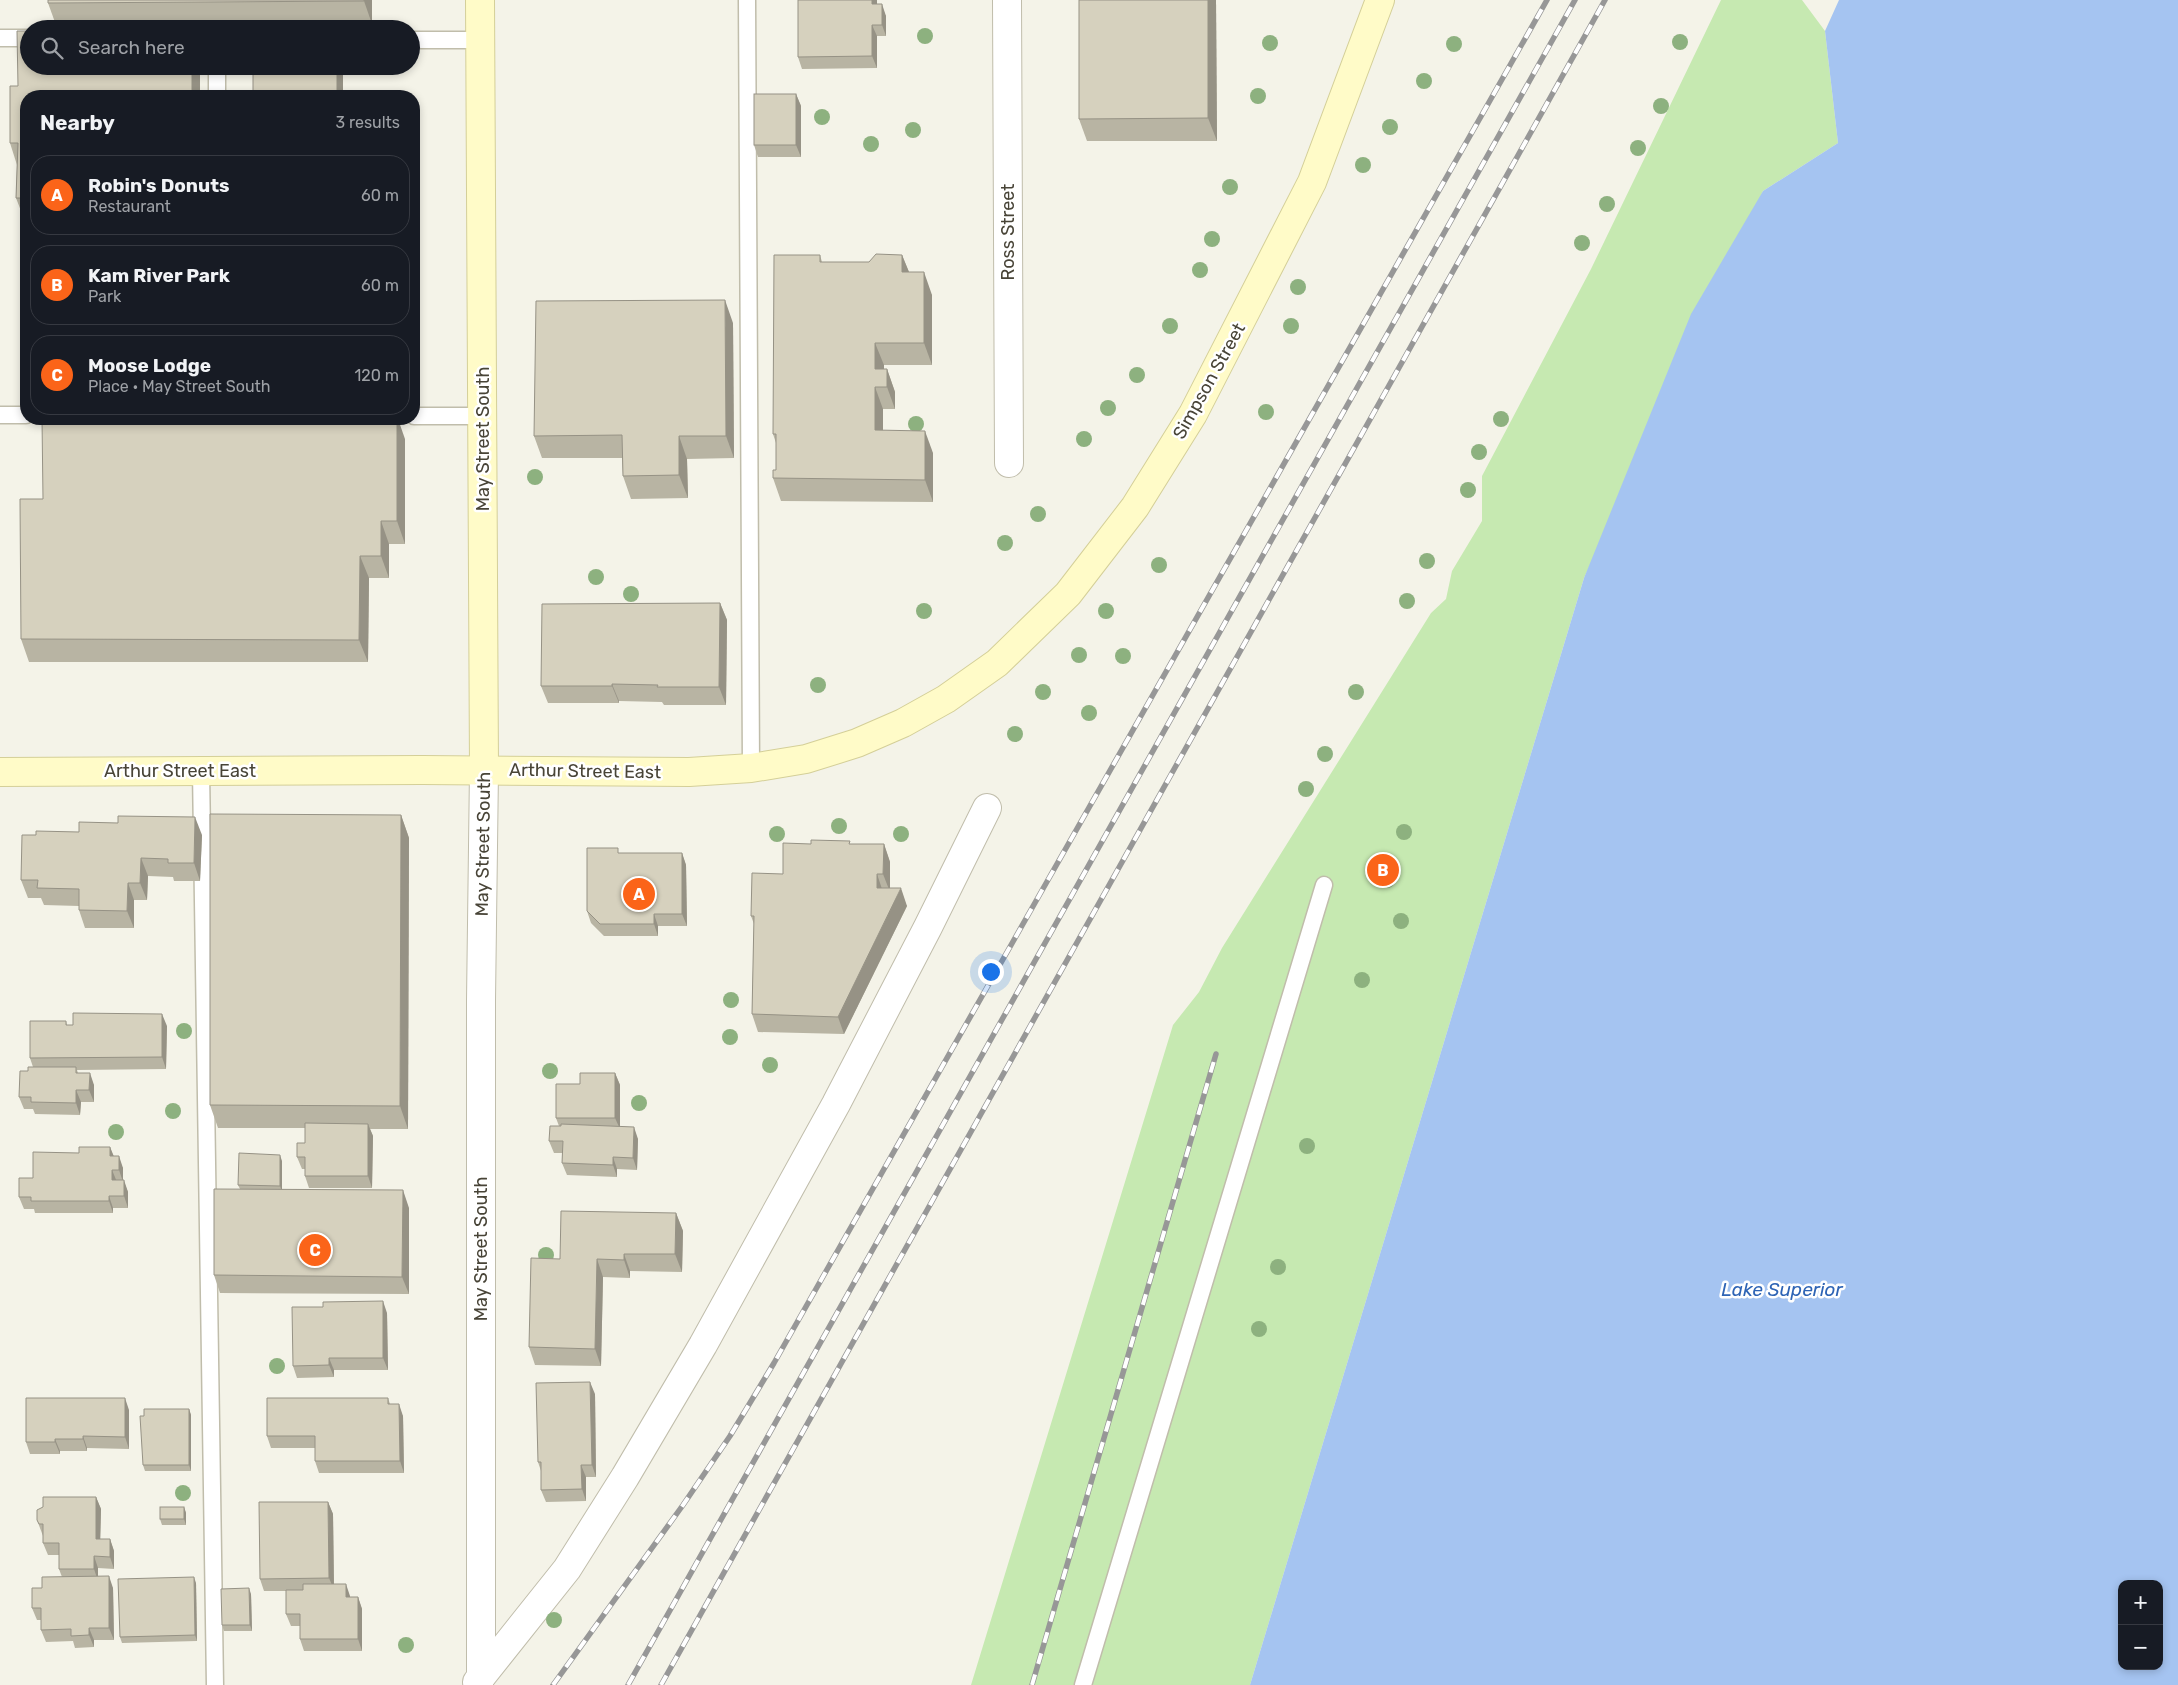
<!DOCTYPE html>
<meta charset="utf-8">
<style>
body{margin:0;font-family:Rubik,sans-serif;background:#242831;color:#f1f3f6}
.controls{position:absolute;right:15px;bottom:15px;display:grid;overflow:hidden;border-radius:10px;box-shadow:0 2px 8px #0003}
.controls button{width:45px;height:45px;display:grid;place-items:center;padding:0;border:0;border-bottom:1px solid #363941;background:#171b24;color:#f1f3f6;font:25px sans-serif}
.you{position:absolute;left:990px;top:971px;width:18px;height:18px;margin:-12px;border:4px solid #fff;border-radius:50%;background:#1a73e8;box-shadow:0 0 0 8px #1a73e833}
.badge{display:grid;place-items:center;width:32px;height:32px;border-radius:50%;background:#fb6419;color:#fff;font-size:16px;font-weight:700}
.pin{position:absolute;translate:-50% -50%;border:2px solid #fff;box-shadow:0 1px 5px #0006}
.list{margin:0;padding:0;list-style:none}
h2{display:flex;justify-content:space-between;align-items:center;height:65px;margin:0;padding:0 20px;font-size:21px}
h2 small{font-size:16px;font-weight:400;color:#9ea1a6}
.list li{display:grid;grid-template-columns:32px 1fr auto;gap:15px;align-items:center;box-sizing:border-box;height:80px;margin:0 10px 10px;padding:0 10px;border:1px solid #363941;border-radius:20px}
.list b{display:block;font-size:19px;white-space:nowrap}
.list p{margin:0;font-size:16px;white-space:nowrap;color:#9ea1a6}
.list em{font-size:16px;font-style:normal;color:#9ea1a6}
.icon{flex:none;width:28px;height:28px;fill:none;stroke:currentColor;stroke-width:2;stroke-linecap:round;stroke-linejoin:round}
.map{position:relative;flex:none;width:2178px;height:1685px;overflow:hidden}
.search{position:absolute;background:#171b24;box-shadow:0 2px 8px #0003;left:20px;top:20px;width:400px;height:55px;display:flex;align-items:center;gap:12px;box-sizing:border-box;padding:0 18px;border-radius:28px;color:#9ea1a6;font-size:19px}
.panel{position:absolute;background:#171b24;box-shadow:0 2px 8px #0003;left:20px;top:90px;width:400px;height:335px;border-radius:20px}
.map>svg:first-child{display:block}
</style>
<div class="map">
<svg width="2178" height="1685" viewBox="0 0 2178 1685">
<rect width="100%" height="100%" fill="#f4f3e8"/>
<path fill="#c6e9b1" d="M1721,0H1802L1825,31L1838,143L1763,191L1584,578L1250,1685H971L1173,1025L1199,992L1222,948L1431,613L1446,599L1452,571L1482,521V476L1591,269Z"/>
<path fill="#a5c4f1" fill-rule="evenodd" d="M1839,0H2178V1685H1250L1584,578L1691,314L1763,191L1838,143L1825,31ZM2122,1584H2159V1666H2122Z"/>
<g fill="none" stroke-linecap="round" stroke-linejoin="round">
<g stroke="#c0bdab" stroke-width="19">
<g id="service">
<path d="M747,0L751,768"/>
<path d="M0,38H29"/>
<path d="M411,40H480"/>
<path d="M217,96V66"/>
<path d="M0,415H26"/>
<path d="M414,416H483"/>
<path d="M201,771L215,1685"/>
<path d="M1083,1685L1324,885"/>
</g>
</g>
<g stroke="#c0bdab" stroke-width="30">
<g id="minor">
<path d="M1007,0L1009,463"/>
<path d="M481,1677L567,1569L625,1477L703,1345L836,1104L928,927L987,808"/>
<path d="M477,1682L481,1677V1000L484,770"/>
</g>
</g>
<g stroke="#d4cf98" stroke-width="30">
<g id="secondary">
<path d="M480,0L484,770"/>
<path d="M0,772L422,770L689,772L751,768L806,759L857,743L903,723L946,699L997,663L1068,594L1135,507L1193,414L1312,182L1380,0"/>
</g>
</g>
<use href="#service" stroke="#fff" stroke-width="16"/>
<use href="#minor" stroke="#fff" stroke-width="28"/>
<use href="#secondary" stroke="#fffbc8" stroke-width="28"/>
<g stroke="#979797" stroke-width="5.5">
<g id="rail">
<path d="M553,1685L683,1505L730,1436L774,1363L1547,0"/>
<path d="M628,1685L1575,0"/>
<path d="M661,1685L1605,0"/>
<path d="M1032,1685L1216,1054"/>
</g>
</g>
<use href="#rail" stroke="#fff" stroke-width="4" stroke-dasharray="11" stroke-linecap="butt"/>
</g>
<g fill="#8db17f">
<circle cx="925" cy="36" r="8"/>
<circle cx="1680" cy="42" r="8"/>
<circle cx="1270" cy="43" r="8"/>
<circle cx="1454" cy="44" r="8"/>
<circle cx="1424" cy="81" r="8"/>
<circle cx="1258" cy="96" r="8"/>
<circle cx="1661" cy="106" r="8"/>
<circle cx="822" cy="117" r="8"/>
<circle cx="1390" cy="127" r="8"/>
<circle cx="913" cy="130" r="8"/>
<circle cx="871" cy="144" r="8"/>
<circle cx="1638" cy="148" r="8"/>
<circle cx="1363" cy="165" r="8"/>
<circle cx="1230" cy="187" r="8"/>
<circle cx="1607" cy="204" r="8"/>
<circle cx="1212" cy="239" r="8"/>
<circle cx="1582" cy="243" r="8"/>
<circle cx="1200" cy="270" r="8"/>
<circle cx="1298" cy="287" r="8"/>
<circle cx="1170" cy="326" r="8"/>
<circle cx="1291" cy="326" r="8"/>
<circle cx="1137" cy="375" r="8"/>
<circle cx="1108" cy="408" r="8"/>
<circle cx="1266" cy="412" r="8"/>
<circle cx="1501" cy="419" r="8"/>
<circle cx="916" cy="424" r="8"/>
<circle cx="1084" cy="439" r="8"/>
<circle cx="1479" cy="452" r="8"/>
<circle cx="535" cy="477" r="8"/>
<circle cx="1468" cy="490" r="8"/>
<circle cx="1038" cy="514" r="8"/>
<circle cx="1005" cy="543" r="8"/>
<circle cx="1427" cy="561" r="8"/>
<circle cx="1159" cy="565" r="8"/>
<circle cx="596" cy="577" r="8"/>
<circle cx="631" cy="594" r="8"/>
<circle cx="1407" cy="601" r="8"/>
<circle cx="924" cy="611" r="8"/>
<circle cx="1106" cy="611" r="8"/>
<circle cx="1079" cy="655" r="8"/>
<circle cx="1123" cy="656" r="8"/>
<circle cx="818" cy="685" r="8"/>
<circle cx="1043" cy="692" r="8"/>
<circle cx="1356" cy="692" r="8"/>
<circle cx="1089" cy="713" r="8"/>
<circle cx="1015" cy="734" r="8"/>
<circle cx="1325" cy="754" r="8"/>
<circle cx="1306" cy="789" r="8"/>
<circle cx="839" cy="826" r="8"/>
<circle cx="1404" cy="832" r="8"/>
<circle cx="777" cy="834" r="8"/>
<circle cx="901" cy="834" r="8"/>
<circle cx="1387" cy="880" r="8"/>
<circle cx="1401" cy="921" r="8"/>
<circle cx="1362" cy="980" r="8"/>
<circle cx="731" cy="1000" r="8"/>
<circle cx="184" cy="1031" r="8"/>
<circle cx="730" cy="1037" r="8"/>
<circle cx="770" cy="1065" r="8"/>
<circle cx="550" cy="1071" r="8"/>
<circle cx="639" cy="1103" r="8"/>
<circle cx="173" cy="1111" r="8"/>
<circle cx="116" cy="1132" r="8"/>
<circle cx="1307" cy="1146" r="8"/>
<circle cx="546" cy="1255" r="8"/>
<circle cx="1278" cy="1267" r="8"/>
<circle cx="1259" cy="1329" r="8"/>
<circle cx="277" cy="1366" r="8"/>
<circle cx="183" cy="1493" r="8"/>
<circle cx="554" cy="1620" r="8"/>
<circle cx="406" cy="1645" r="8"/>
</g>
<g fill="#b8b4a3">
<path d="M372,0V24L56,25L48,3Z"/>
<path d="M877,0V4L886,16V36H877V68L802,69L798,57Z"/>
<path d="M1216,0L1217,141H1087L1079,119Z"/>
<path d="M29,66H200V96H26V313L23,305V216L16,198L17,165L10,143L18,86Z"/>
<path d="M796,94L801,106V157H758L754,145Z"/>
<path d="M820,255L822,262H869L902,255L909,272L932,295V365H884V369H887L895,392V409H883V430L933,453V502L781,501L773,478L776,470V443L773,434Z"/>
<path d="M733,323L734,458L687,459L688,498L631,499L623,476L622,458H542L534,436Z"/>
<path d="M405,439V544H389V578H369L368,662H29L21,639L43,499Z"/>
<path d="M720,603L727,620L726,705H664L662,702L619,701V703H548L541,686Z"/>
<path d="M401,815L409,838L408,1129H370L373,1136L372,1188H309L305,1176V1169H302L297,1157L305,1143V1128H218L210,1105Z"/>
<path d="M202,835L200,881H174L173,877L148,876L147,900H134V928H85L79,910V906L44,905L41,898H28L21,880Z"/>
<path d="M811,844H884L890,862V888L907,906L844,1034L758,1032L752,1014L754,924L751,916Z"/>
<path d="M620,853H682L686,865L687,926H658V936H604L591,923L587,911Z"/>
<path d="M66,1021L67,1025L167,1026L166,1069L77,1070L78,1073L94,1085V1102H81L80,1115L35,1114L33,1109H24L19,1097L28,1071L33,1067L30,1058Z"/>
<path d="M615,1073L620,1085V1127L638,1139L637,1170L617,1169V1177L567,1175L562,1163L563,1153H554L549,1141L559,1126L556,1118Z"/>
<path d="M110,1147L113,1156L123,1168V1180L128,1192V1208H113V1213H35L34,1209H24L19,1197L33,1178Z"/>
<path d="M282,1161V1189L409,1208V1294L220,1293L214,1275L240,1189L238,1185Z"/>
<path d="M676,1213L683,1231L682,1272L630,1271V1278L603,1277L601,1366L535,1365L529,1347L560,1259Z"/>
<path d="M387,1313L388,1370H334V1377L297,1378L293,1366Z"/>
<path d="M595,1394L596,1477H586V1501L546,1502L541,1490V1471L538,1462Z"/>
<path d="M388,1398L390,1404L403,1416L404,1473H319L315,1461V1448H271L267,1436Z"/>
<path d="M189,1409L191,1415V1471H145L143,1465L144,1416Z"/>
<path d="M129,1410V1449L87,1448V1451H60V1454H30L26,1442Z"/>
<path d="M96,1497L101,1509L100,1539H110L114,1551V1569L98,1568V1576L113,1588L114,1640H94V1647L75,1648L73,1641L46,1642L41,1630V1620H37L32,1608L42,1588L62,1577L59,1569V1555H48L43,1543V1536L37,1520Z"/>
<path d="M328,1502L333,1514L334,1584L350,1597H358L362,1609V1651H304L300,1639V1626H291L286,1614V1591H264L260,1579Z"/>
<path d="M184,1507L186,1513V1525H162L160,1519Z"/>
<path d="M196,1583L197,1641L122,1643L120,1637Z"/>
<path d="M251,1594L252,1631H224L222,1625Z"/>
</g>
<g fill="#969285">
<path d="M364,0H372V24L364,1Z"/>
<path d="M872,0H877V16L872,4Z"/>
<path d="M1208,0H1216L1217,141L1208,118Z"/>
<path d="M882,4L886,16V36L882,25Z"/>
<path d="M872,25L877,36V68L872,56Z"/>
<rect x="192" y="66" width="8" height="30"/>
<path d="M337,66H342L343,71V96H337Z"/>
<path d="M796,94L801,106V157L796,145Z"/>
<path d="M902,255L911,277L902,272Z"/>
<path d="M924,272L932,295V365L924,343Z"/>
<path d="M725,300L733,323L734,458L726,436Z"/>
<path d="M875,343L884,365V387L875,369Z"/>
<path d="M887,369L895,392V409L887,387Z"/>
<path d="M875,387L883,409V453L875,430Z"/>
<path d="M397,419H398L405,439V544L397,521Z"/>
<path d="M925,431L933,453V502L925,480Z"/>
<path d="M679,436L687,459L688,498L679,475Z"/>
<path d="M381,521L389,544V578L381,556Z"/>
<path d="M360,556L369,578L368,662L359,640Z"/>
<path d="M720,603L727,620L726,705L719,687Z"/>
<path d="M612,684L619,701V703L612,686Z"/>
<path d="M401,815L409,838L408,1129L400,1106Z"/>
<path d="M195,817L202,835L200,881L194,863Z"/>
<path d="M884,844L890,862V892L883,874Z"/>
<path d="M682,853L686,865L687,926L682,914Z"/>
<path d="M141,858L148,876L147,900L140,883Z"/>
<path d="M877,874L883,892L877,888Z"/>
<path d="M128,883L134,900V928L127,911Z"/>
<path d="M901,888L907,906L844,1034L838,1017Z"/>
<path d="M654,914L658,926V936L654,924Z"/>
<path d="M162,1014L167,1026L166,1069L162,1057Z"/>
<path d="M90,1073L94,1085V1102L89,1090Z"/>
<path d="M615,1073L620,1085V1129L615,1118Z"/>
<path d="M76,1090L81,1102L80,1115L76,1103Z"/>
<path d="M368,1124L373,1136L372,1188L368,1176Z"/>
<path d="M634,1127L638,1139L637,1170L633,1158Z"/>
<path d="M110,1147L115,1159L110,1156Z"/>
<path d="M280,1155L282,1161V1192L280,1186Z"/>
<path d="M119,1156L123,1168V1182L119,1170Z"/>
<path d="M613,1157L617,1169V1177L613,1165Z"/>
<path d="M112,1170L117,1182L112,1180Z"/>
<path d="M124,1180L128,1192V1208L124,1196Z"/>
<path d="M403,1190L409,1208V1294L402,1277Z"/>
<path d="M109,1196L113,1208V1213L109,1201Z"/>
<path d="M676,1213L683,1231L682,1272L675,1254Z"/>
<path d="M624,1254L630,1271V1278L624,1260Z"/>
<path d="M597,1259L603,1277L601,1366L595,1349Z"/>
<path d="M383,1301L387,1313L388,1370L383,1358Z"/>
<path d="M329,1358L334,1370V1377L329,1365Z"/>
<path d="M590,1382L595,1394L596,1477L592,1465Z"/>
<path d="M125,1398L129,1410V1449L125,1437Z"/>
<path d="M399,1404L403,1416L404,1473L400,1461Z"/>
<path d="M189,1409L191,1415V1471L189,1465Z"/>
<path d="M83,1436L87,1448V1451L83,1439Z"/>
<path d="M55,1439L60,1451V1454L55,1442Z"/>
<path d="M581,1465L586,1477V1501L582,1489Z"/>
<path d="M96,1497L101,1509L100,1551L96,1539Z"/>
<path d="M328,1502L333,1514L334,1590L329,1578Z"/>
<path d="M184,1507L186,1513V1525L184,1519Z"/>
<path d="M110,1539L114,1551V1569L110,1557Z"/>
<path d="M94,1556L98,1568V1581L94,1569Z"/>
<path d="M109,1576L113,1588L114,1640L109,1628Z"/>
<path d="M194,1577L196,1583L197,1641L195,1635Z"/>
<path d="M346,1584L350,1596V1609L346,1597Z"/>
<path d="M249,1588L251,1594L252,1631L250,1625Z"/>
<path d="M358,1597L362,1609V1651L358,1639Z"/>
<path d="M89,1628L94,1640V1647L89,1635Z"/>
</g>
<g fill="#d6d1be" stroke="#969285">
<path d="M48,0H364V1L48,3Z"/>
<path d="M798,0H872V4H882V25H872V56L798,57Z"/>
<path d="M1079,0H1208V118L1079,119Z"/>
<path d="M17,31H29V66H192V96H26V305H23V198H16L18,143H10V86H18Z"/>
<rect x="253" y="66" width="84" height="30"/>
<rect x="754" y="94" width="42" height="51"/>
<path d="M876,254L902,255V272H924V343H875V369H887V387H875V430L925,431V480L773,478V470H776V434H773L774,255H820V262H869Z"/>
<path d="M725,300L726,436H679V475L623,476L622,435L534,436L536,301Z"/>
<path d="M42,419H397V521H381V556H360L359,640L21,639L20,499H43Z"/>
<path d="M720,603L719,687H657L658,685L612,684V686H541L542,604Z"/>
<path d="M210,814L401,815L400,1106L210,1105Z"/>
<path d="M118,816L195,817L194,863H168V859L141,858L140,883H128L127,911L79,910V889L37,888L38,880H21L22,835H36V831L79,832V822L118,823Z"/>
<path d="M811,840L850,841L849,844H884L883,874H877V888H901L838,1017L752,1014L754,916H751L752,873L783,874V843L811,844Z"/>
<path d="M587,848H618V853H682V914H654V924H600L587,911Z"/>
<path d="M73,1013L162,1014V1057L30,1058V1021H66V1025H73Z"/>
<path d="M28,1067H76V1073H90L89,1090H76V1103L31,1102V1097H19L20,1071H28Z"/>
<path d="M580,1073H615V1118H556V1084H580Z"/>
<path d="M305,1123L368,1124V1176H305V1157H297V1143H305Z"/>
<path d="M561,1124L634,1127L633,1158L613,1157V1165L562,1163L563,1141H549L550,1126H561Z"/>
<path d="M79,1147H110V1156H119V1170H112V1180H124V1196H109V1201H31V1197H19V1178H33V1152L79,1153Z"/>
<path d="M239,1153L280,1155V1186L238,1185Z"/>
<path d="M214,1189L403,1190L402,1277L214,1275Z"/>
<path d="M561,1211L676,1213L675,1254H624V1260L597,1259L595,1349L529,1347L531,1258L560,1259Z"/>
<path d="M383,1301V1358H329V1365L293,1366L292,1307H323V1302Z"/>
<path d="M590,1382L592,1465H581L582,1489L541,1490V1462H538L536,1383Z"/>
<path d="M26,1398H125V1437L83,1436V1439H55V1442H26Z"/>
<path d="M267,1398H388V1404H399L400,1461H315V1436H267Z"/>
<path d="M144,1409H189V1465H143L140,1416H144Z"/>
<path d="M43,1497H96V1539H110V1557L94,1556V1569H59V1543H43V1524H39L37,1520V1510L43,1507Z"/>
<path d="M259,1502H328L329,1578L260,1579Z"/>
<rect x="160" y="1507" width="24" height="12"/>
<path d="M109,1576V1628H89V1635L71,1636V1629L41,1630V1608H32V1588H42V1577Z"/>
<path d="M194,1577L195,1635L120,1637L118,1579Z"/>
<path d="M303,1584H346V1597H358V1639H300V1614H286V1590H303Z"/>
<path d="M249,1588L250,1625H222L221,1589Z"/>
</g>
<g text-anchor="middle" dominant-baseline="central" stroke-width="5" stroke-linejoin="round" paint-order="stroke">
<g font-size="18" fill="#484437" stroke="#fff">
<text transform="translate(1008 232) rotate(-90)">Ross Street</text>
<text transform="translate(1209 381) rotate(-61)">Simpson Street</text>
<text transform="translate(483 439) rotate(-90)">May Street South</text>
<text x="180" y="771">Arthur Street East</text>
<text transform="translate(585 771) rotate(1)">Arthur Street East</text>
<text transform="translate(483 844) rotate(-89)">May Street South</text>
<text transform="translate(481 1249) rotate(-90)">May Street South</text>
</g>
<g font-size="19" font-style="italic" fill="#2e64b5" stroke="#fff">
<text x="1782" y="1289">Lake Superior</text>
</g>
</g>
</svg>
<div class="controls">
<button>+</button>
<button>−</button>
</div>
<div class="you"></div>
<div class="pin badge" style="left:639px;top:894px">A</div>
<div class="pin badge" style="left:1383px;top:870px">B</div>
<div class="pin badge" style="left:315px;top:1250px">C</div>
<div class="search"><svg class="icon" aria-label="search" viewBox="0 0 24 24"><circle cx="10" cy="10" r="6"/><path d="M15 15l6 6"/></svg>Search here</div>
<section class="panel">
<h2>Nearby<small>3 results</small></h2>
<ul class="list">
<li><span class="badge">A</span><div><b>Robin's Donuts</b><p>Restaurant</p></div><em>60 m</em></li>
<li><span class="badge">B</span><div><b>Kam River Park</b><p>Park</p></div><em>60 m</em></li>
<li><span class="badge">C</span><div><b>Moose Lodge</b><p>Place · May Street South</p></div><em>120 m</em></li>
</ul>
</section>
</div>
